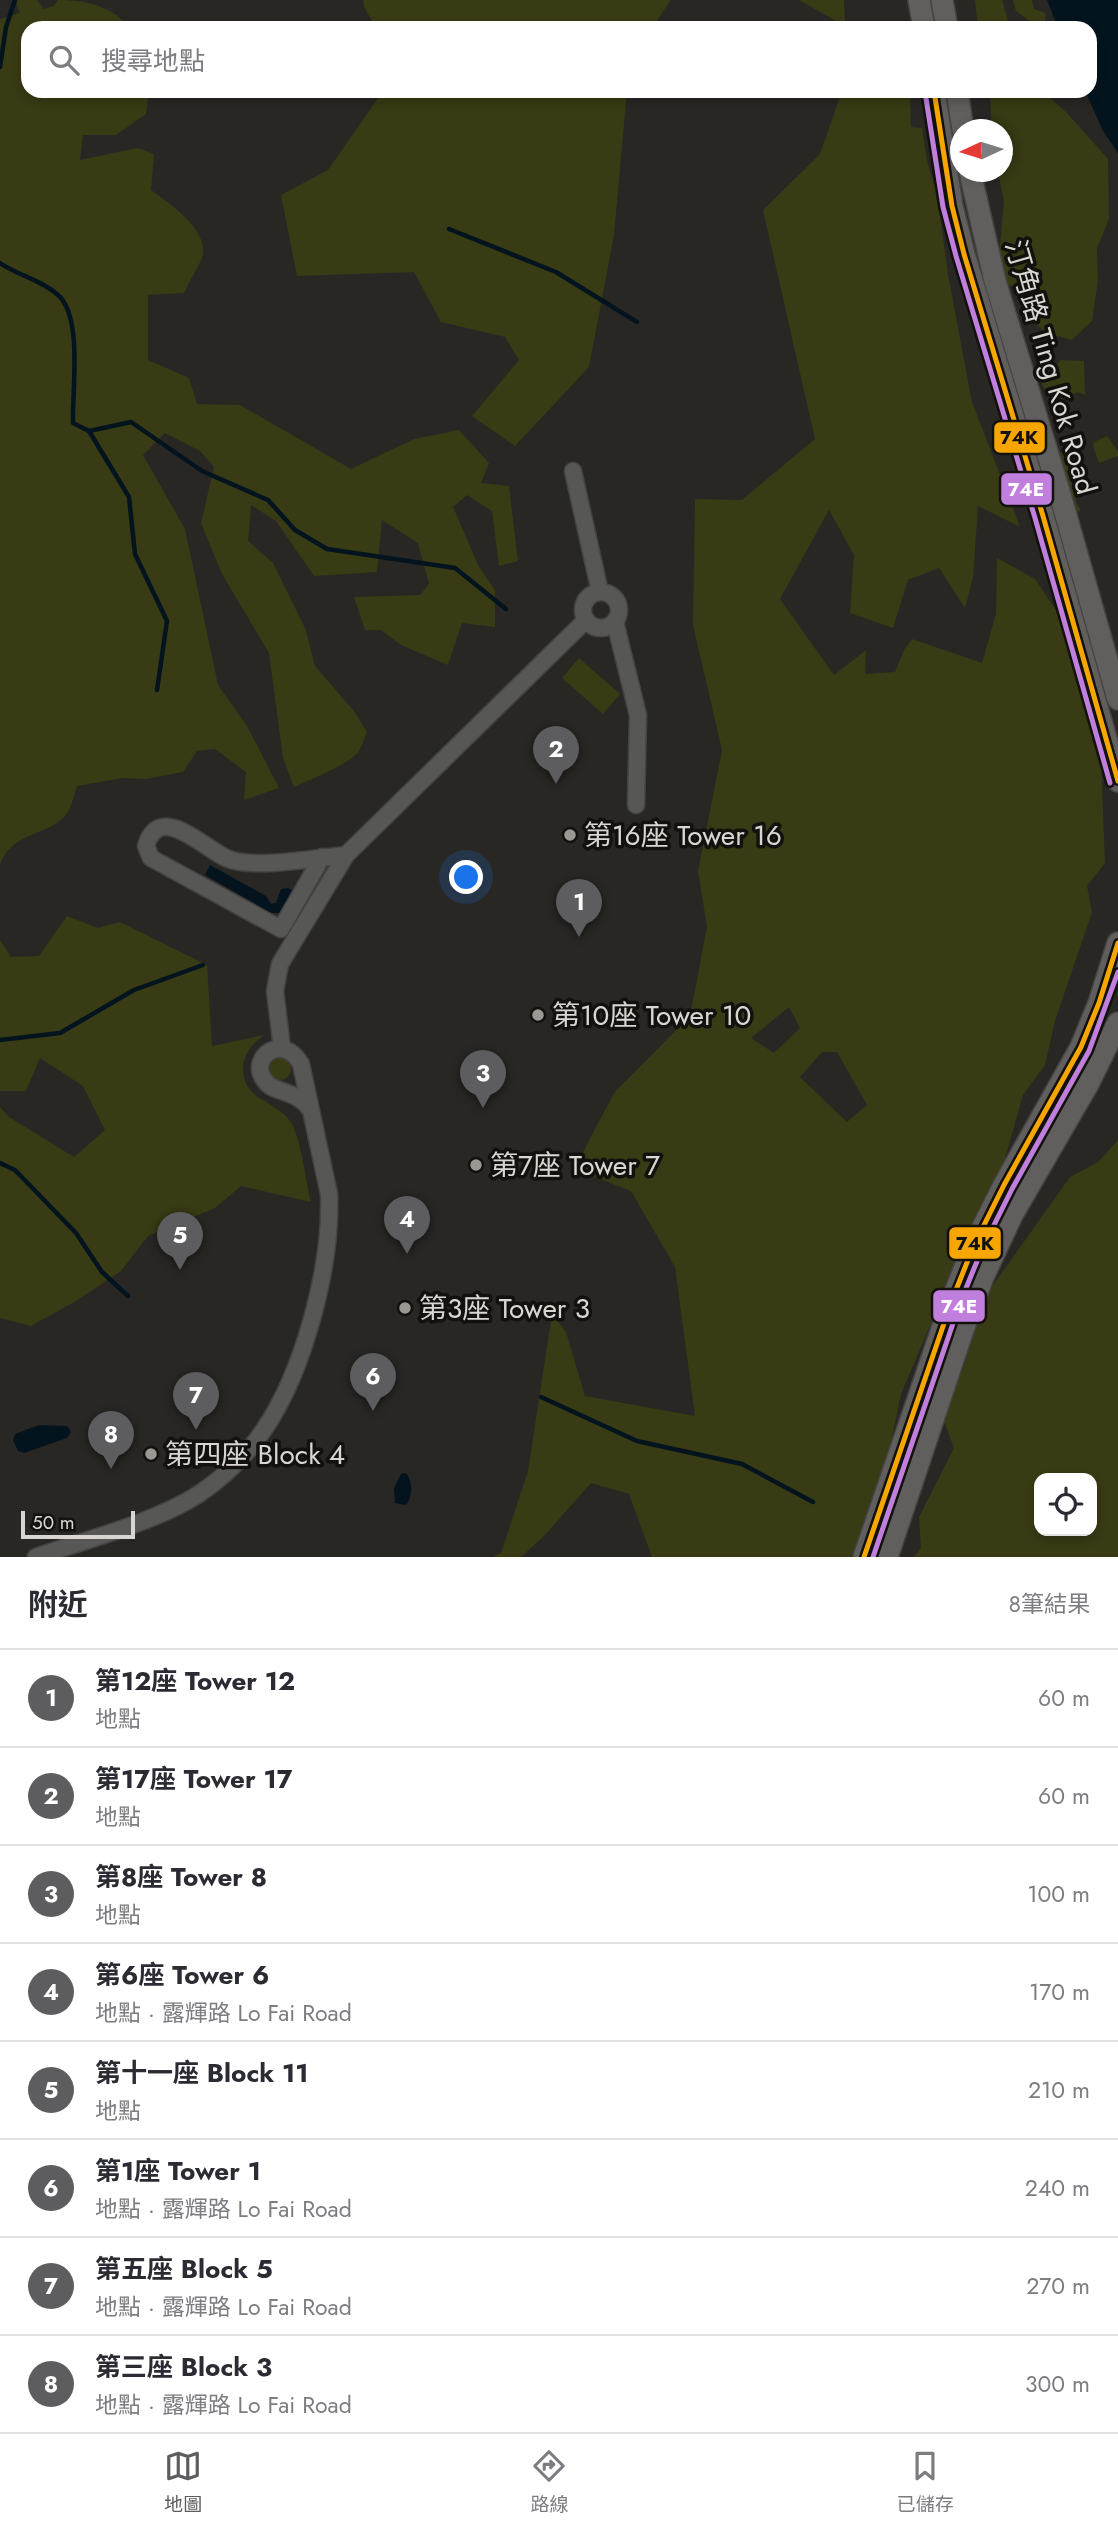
<!DOCTYPE html>
<html lang="zh-TW">
<meta charset="utf-8">
<style>
body{margin:0;font-family:Jost,"Noto Sans TC",sans-serif;background:#f2f2f3;color:#2b2b33}
.controls{position:absolute;right:21px;bottom:21px;display:grid;overflow:hidden;border-radius:14px;box-shadow:0 4px 10px #0003}
.controls button{width:63px;height:63px;display:grid;place-items:center;padding:0;border:0;border-bottom:2px solid #e1e1e2;background:#fff;color:#2b2b33;font:35px sans-serif}
.compass{position:absolute;left:950px;top:119px;width:63px;height:63px;border-radius:50%;background:#fff;box-shadow:0 4px 10px #0003;rotate:266deg}
.scale{position:absolute;left:21px;bottom:18px;width:114px;box-sizing:border-box;padding-left:7px;border:4px solid #d9d5d1;border-top:0;font-size:19px;line-height:24px;white-space:nowrap;color:#d9d5d1;-webkit-text-stroke:5px #13110e;paint-order:stroke}
.you{position:absolute;left:467px;top:878px;width:24px;height:24px;margin:-18px;border:5px solid #fff;border-radius:50%;background:#1a73e8;box-shadow:0 0 0 10px #1a73e833}
.badge{display:grid;place-items:center;width:46px;height:46px;border-radius:50%;background:#5d5c5f;color:#fff;font-size:23px;font-weight:700}
.pin{position:absolute;translate:-50% -58px;filter:drop-shadow(0 2px 4px #0008)}
.pin::after{content:'';position:absolute;top:37px;width:24px;height:21px;background:inherit;clip-path:polygon(0 0,100% 0,50% 100%)}
.list{margin:0;padding:0;list-style:none}
h2{display:flex;justify-content:space-between;align-items:center;height:91px;margin:0;padding:0 28px;font-size:30px}
h2 small{font-size:23px;font-weight:400;color:#7c7c81}
.list li{display:grid;grid-template-columns:46px 1fr auto;gap:21px;align-items:center;box-sizing:border-box;height:98px;padding:0 28px;border-top:2px solid #e1e1e2}
.list b{display:block;font-size:26px;white-space:nowrap}
.list p{margin:0;font-size:23px;white-space:nowrap;color:#7c7c81}
.list em{font-size:23px;font-style:normal;color:#7c7c81}
.icon{flex:none;width:38px;height:38px;fill:none;stroke:currentColor;stroke-width:2;stroke-linecap:round;stroke-linejoin:round}
.map{position:relative;flex:none;width:1118px;height:1557px;overflow:hidden}
.search{position:absolute;background:#fff;box-shadow:0 4px 10px #0003;left:21px;right:21px;top:21px;height:77px;display:flex;align-items:center;gap:18px;box-sizing:border-box;padding:0 24px;border-radius:21px;color:#7c7c81;font-size:26px}
.sheet{height:875px;background:#fff}
nav{display:flex;justify-content:space-around;align-items:center;box-sizing:border-box;height:98px;border-top:2px solid #e1e1e2;background:#fff;font-size:19px;color:#7c7c81}
nav a{display:grid;justify-items:center;gap:4px}
nav .on{color:#5d5c5f}
.map>svg:first-child{display:block}
</style>
<div class="map">
<svg width="1118" height="1557" viewBox="0 0 1118 1557">
<rect width="100%" height="100%" fill="#292724"/>
<g fill="#383b14" fill-rule="evenodd">
<path d="M15,0H37L44,9L54,6L58,0C85,0 113,6 130,28H28V91H149L146,114L116,135H83L80,160L138,148L154,154L151,190C169,203 211,231 202,258C197,270 189,281 184,293L148,295V360L189,378L197,404L240,405L351,469L414,439L459,430L489,463L481,483L509,486L518,561L499,566L492,511L467,495L453,507L479,567L495,590V627L462,623L448,665L401,645L381,630H365L354,597L420,595L429,584L418,543L382,520L377,572L314,576L276,521L251,505L248,541L273,563L305,628L315,666L354,711L367,732C364,738 362,747 358,752C350,764 309,780 294,787L283,758L269,653L222,574L201,523L214,467L200,451L165,433L143,455L185,529L218,685L247,726L279,788L244,800L246,772L215,749L197,751L183,772L146,779L123,778L77,786C74,795 71,810 65,816C45,837 11,832 0,865V19L20,13Z"/>
<path d="M363,0H671L652,28H376L364,7Z"/>
<path d="M799,0H844L845,26Z"/>
<path d="M975,0H1002L1010,28H978Z"/>
<path d="M1013,0H1032L1034,9L1045,13L1046,28H1031V22L1016,11Z"/>
<path d="M383,91H627L614,235L589,367L515,446L472,416L519,360L505,337L441,322L414,272L297,276L281,195L328,170Z"/>
<path d="M842,91H894L910,97L911,127L922,128L927,161L937,194L948,274L972,402L1020,527L978,506L973,578L965,608L939,568L908,580L893,628L850,613L854,555L829,510L780,599L834,675L866,650L865,674L895,672L904,650L912,639L982,663L996,614L997,558L1035,579L1062,619L1101,760L1105,863L1087,886L1092,912L1055,1021L1045,1065L1023,1095L1003,1166L968,1236L901,1394L889,1452L858,1557H652L629,1494L591,1483L544,1536L521,1557H493L501,1553L528,1471L552,1314L566,1332L585,1396L695,1416L675,1267L631,1191L574,1169L614,1093L690,1016L707,927L698,871L722,750L693,625L695,499L742,500L815,439L763,210L820,154ZM789,1007L800,1028L774,1053L751,1038ZM822,1052H837L867,1105L847,1122L800,1077Z"/>
<path d="M990,91H1042L1067,113L1108,159L1109,219L1097,248L1098,280L1092,321L1072,340L1047,333L1029,319L1028,295L997,279L1004,201L998,172H1002V130L992,129Z"/>
<path d="M1061,360L1084,361L1085,395L1078,392L1059,403L1051,402L1041,382Z"/>
<path d="M1107,436L1118,451V456L1099,463L1093,446L1094,442Z"/>
<path d="M1062,451L1075,479L1076,503L1081,510L1073,515L1054,456Z"/>
<path d="M579,658L620,694L603,714L562,678Z"/>
<path d="M67,916L98,928L120,922L207,965L212,1046L264,1035C252,1044 243,1054 243,1070C244,1102 279,1101 292,1124C301,1141 306,1182 311,1202L241,1186L215,1208L148,1236L121,1271L76,1301L31,1326L0,1318V1107L9,1117L74,1157L105,1130L83,1086L40,1058L26,1091H0V940L11,957L39,956Z"/>
<circle cx="280" cy="1069" r="11"/>
<path d="M1118,1140V1557H914L921,1548L919,1517L954,1448L942,1416L963,1369L986,1295L1070,1177L1098,1162ZM1039,1478H1092V1531H1039Z"/>
</g>
<g fill="#04141f">
<path d="M1047,0H1118V153L1103,131L1085,91H1090V28H1058Z"/>
<path d="M210,865L266,896L271,904L276,903L281,889L288,888L295,892L284,913H271L205,875Z"/>
<path d="M39,1425L67,1426L71,1432L67,1438L24,1453L18,1451L13,1440L15,1434Z"/>
<path d="M406,1473C413,1481 413,1497 406,1505L395,1503L394,1488L401,1474Z"/>
</g>
<g fill="none" stroke-linecap="round" stroke-linejoin="round">
<g stroke="#04141f" stroke-width="4.5">
<path d="M0,67L6,27L15,0"/>
<path d="M449,229L556,272L637,322"/>
<path d="M0,263C17,275 42,280 58,295C83,317 72,390 73,423L89,431L129,497L135,554L167,621L157,690"/>
<path d="M89,431L131,422L202,471L268,500L295,530L327,549L455,568L506,609"/>
<path d="M0,1040L60,1033L134,990L203,965"/>
<path d="M0,1163L15,1170L76,1233L102,1272L128,1296"/>
<path d="M541,1397L637,1441L742,1464L813,1502"/>
</g>
<g stroke="#444341" stroke-width="19">
<g id="minor">
<path d="M573,471L600,592"/>
<circle cx="601" cy="610" r="18"/>
<path d="M615,622L638,715L636,805"/>
<path d="M322,857L281,929L151,858L146,846C149,835 156,825 169,827C186,829 210,850 226,858C252,870 315,858 346,855"/>
<path d="M282,1048L275,991L280,964L346,855L586,620"/>
<path d="M36,1557C85,1540 156,1522 199,1494C224,1477 246,1456 263,1431C304,1372 332,1265 329,1194L301,1064C282,1031 247,1059 265,1081C274,1094 294,1088 311,1110"/>
</g>
</g>
<g stroke="#444341" stroke-width="24">
<g id="major">
<path d="M919,0L924,28"/>
<path d="M942,0L947,28"/>
<path d="M934,91L952,206L964,254L1043,516L1118,781"/>
<path d="M957,91L963,130"/>
<path d="M970,172L995,281L1059,491L1118,699"/>
<path d="M864,1557L952,1300L974,1245L1004,1185L1081,1047L1099,1003L1118,943"/>
<path d="M887,1557L964,1327L983,1277L1012,1215L1088,1084L1118,1023"/>
</g>
</g>
<use href="#minor" stroke="#575755" stroke-width="16"/>
<use href="#major" stroke="#605f5d" stroke-width="21"/>
<g stroke="#13110e" stroke-width="10">
<g id="bus-1">
<path d="M934,91L952,206L964,254L1043,516L1118,781"/>
<path d="M864,1557L952,1300L974,1245L1004,1185L1081,1047L1099,1003L1118,943"/>
</g>
</g>
<g stroke="#13110e" stroke-width="10">
<g id="bus-2">
<path d="M925,92L943,207L956,256L1035,518L1110,783"/>
<path d="M873,1557L960,1303L982,1249L1012,1189L1089,1051L1118,972"/>
</g>
</g>
<use href="#bus-1" stroke="#f7a600" stroke-width="5"/>
<use href="#bus-2" stroke="#c07fdc" stroke-width="5"/>
</g>
<g fill="#9b9894" stroke="#13110e" stroke-width="2.5">
<circle cx="570" cy="835" r="7"/>
<circle cx="538" cy="1015" r="7"/>
<circle cx="476" cy="1165" r="7"/>
<circle cx="405" cy="1308" r="7"/>
<circle cx="151" cy="1454" r="7"/>
</g>
<g text-anchor="middle" dominant-baseline="central" stroke-width="7" stroke-linejoin="round" paint-order="stroke">
<g font-size="28" fill="#d9d5d1" stroke="#13110e">
<text transform="translate(1051 367) rotate(74)">汀角路 Ting Kok Road</text>
</g>
<g font-size="28" fill="#d9d5d1" stroke="#13110e" text-anchor="start">
<text x="584" y="835">第16座 Tower 16</text>
<text x="552" y="1015">第10座 Tower 10</text>
<text x="490" y="1165">第7座 Tower 7</text>
<text x="419" y="1308">第3座 Tower 3</text>
<text x="165" y="1454">第四座 Block 4</text>
</g>
</g>
<g stroke="#13110e" stroke-width="2.5">
<rect x="993" y="421" width="53" height="33" rx="7" fill="#f7a600"/>
<rect x="1000" y="472" width="53" height="34" rx="7" fill="#c07fdc"/>
<rect x="948" y="1226" width="54" height="34" rx="7" fill="#f7a600"/>
<rect x="932" y="1289" width="54" height="34" rx="7" fill="#c07fdc"/>
</g>
<g font-size="19" text-anchor="middle" font-weight="bold" fill="#fff">
<text x="1026" y="496">74E</text>
<text x="959" y="1313">74E</text>
</g>
<g font-size="19" text-anchor="middle" font-weight="bold" fill="#111">
<text x="1019" y="444">74K</text>
<text x="975" y="1250">74K</text>
</g>
</svg>
<div class="controls">
<button><svg class="icon" aria-label="locate" viewBox="0 0 24 24"><circle cx="12" cy="12" r="6"/><path d="M12 2v4M12 18v4M2 12h4M18 12h4"/></svg></button>
</div>
<svg class="compass" viewBox="-18 -18 36 36"><path d="M0-13l5 13h-10z" fill="#e53935"/><path d="M0 13l5-13h-10z" fill="#7c7c81"/></svg>
<div class="scale">50 m</div>
<div class="you"></div>
<div class="pin badge" style="left:579px;top:937px">1</div>
<div class="pin badge" style="left:556px;top:784px">2</div>
<div class="pin badge" style="left:483px;top:1108px">3</div>
<div class="pin badge" style="left:407px;top:1254px">4</div>
<div class="pin badge" style="left:180px;top:1270px">5</div>
<div class="pin badge" style="left:373px;top:1411px">6</div>
<div class="pin badge" style="left:196px;top:1430px">7</div>
<div class="pin badge" style="left:111px;top:1469px">8</div>
<div class="search"><svg class="icon" aria-label="search" viewBox="0 0 24 24"><circle cx="10" cy="10" r="6"/><path d="M15 15l6 6"/></svg>搜尋地點</div>
</div>
<section class="sheet">
<h2>附近<small>8筆結果</small></h2>
<ul class="list">
<li><span class="badge">1</span><div><b>第12座 Tower 12</b><p>地點</p></div><em>60 m</em></li>
<li><span class="badge">2</span><div><b>第17座 Tower 17</b><p>地點</p></div><em>60 m</em></li>
<li><span class="badge">3</span><div><b>第8座 Tower 8</b><p>地點</p></div><em>100 m</em></li>
<li><span class="badge">4</span><div><b>第6座 Tower 6</b><p>地點 · 露輝路 Lo Fai Road</p></div><em>170 m</em></li>
<li><span class="badge">5</span><div><b>第十一座 Block 11</b><p>地點</p></div><em>210 m</em></li>
<li><span class="badge">6</span><div><b>第1座 Tower 1</b><p>地點 · 露輝路 Lo Fai Road</p></div><em>240 m</em></li>
<li><span class="badge">7</span><div><b>第五座 Block 5</b><p>地點 · 露輝路 Lo Fai Road</p></div><em>270 m</em></li>
<li><span class="badge">8</span><div><b>第三座 Block 3</b><p>地點 · 露輝路 Lo Fai Road</p></div><em>300 m</em></li>
</ul>
</section>
<nav>
<a class="on"><svg class="icon" aria-label="map" viewBox="0 0 24 24"><path d="M3 6l6-2 6 2 6-2v14l-6 2-6-2-6 2zM9 4v14M15 6v14"/></svg>地圖</a>
<a><svg class="icon" aria-label="directions" viewBox="0 0 24 24"><path d="M12 3l9 9-9 9-9-9zM9 14v-3h6M13 9l2 2-2 2"/></svg>路線</a>
<a><svg class="icon" aria-label="saved" viewBox="0 0 24 24"><path d="M7 4h10v16l-5-4-5 4z"/></svg>已儲存</a>
</nav>
